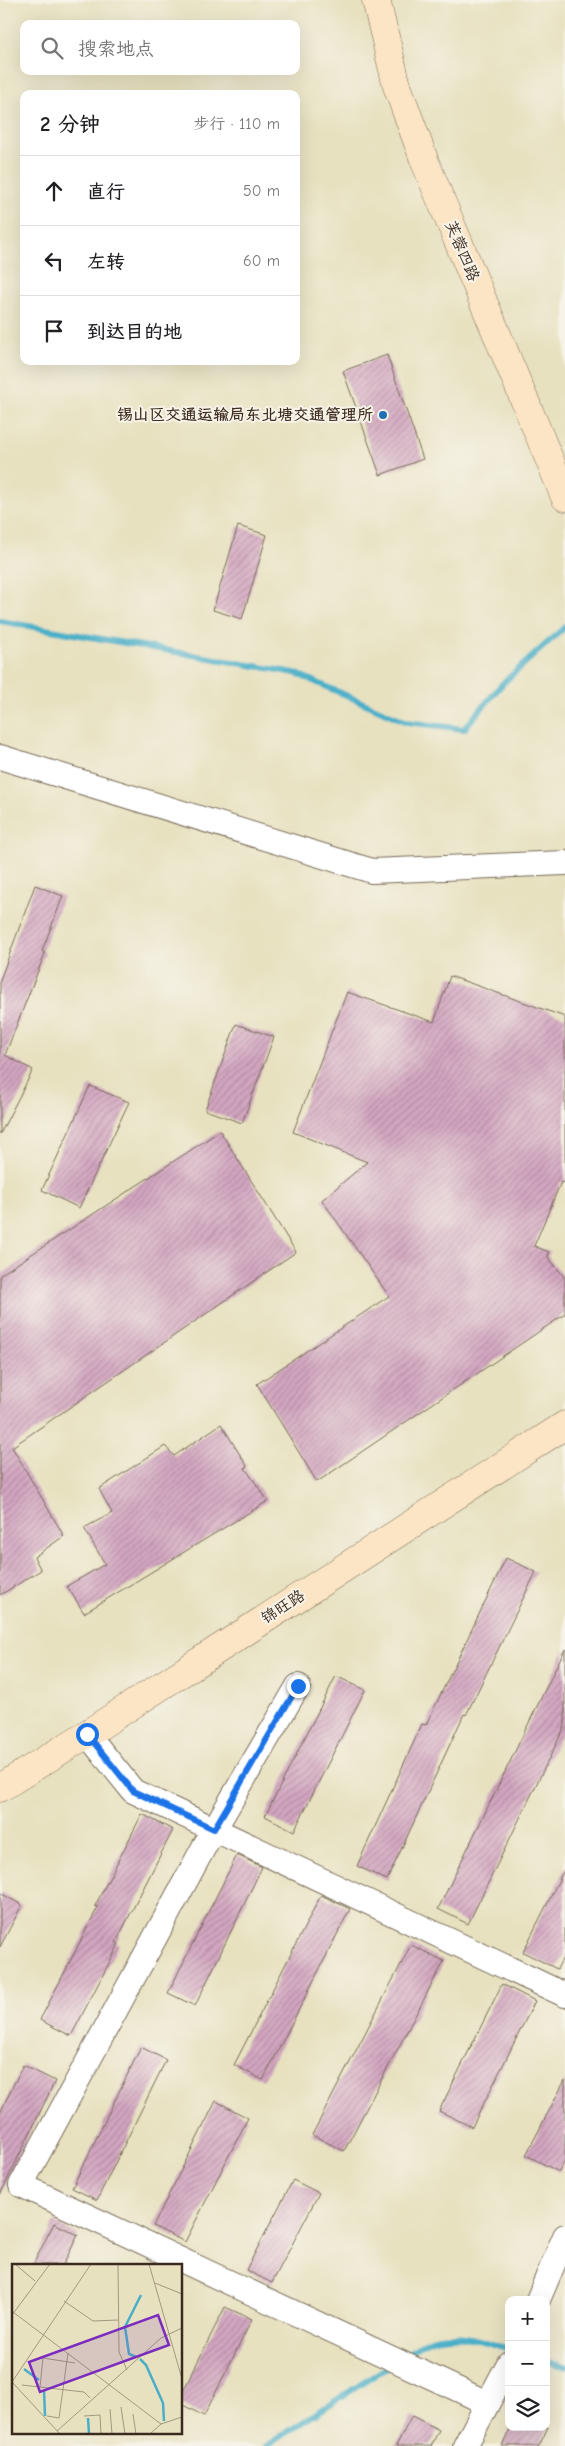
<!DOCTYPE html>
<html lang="zh">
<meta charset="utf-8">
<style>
body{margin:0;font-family:"Comic Neue","LXGW WenKai TC",sans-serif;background:#f2f2f2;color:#202124}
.controls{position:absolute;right:15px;bottom:15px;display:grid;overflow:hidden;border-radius:10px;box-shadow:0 5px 20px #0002}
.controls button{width:45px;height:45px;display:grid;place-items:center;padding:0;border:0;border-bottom:1px solid #e0e0e0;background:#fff;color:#202124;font:25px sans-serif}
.stop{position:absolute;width:15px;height:15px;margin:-11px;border:4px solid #1a73e8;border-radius:50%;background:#fff}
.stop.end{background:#1a73e8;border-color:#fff;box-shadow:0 1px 5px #0008}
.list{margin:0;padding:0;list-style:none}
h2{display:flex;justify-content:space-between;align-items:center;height:65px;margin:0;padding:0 20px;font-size:21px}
h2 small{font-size:16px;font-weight:400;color:#757577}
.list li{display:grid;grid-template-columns:32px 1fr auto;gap:15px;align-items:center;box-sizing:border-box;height:70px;padding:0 20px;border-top:1px solid #e0e0e0}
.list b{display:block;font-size:19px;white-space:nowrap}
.list em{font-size:16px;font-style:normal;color:#757577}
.icon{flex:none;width:28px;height:28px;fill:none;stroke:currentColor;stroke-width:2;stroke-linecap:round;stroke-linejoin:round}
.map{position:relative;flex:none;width:565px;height:2446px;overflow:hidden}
.search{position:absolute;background:#fff;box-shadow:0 5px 20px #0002;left:20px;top:20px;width:280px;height:55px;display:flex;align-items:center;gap:12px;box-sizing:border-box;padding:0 18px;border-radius:10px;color:#757577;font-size:19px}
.panel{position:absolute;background:#fff;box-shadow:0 5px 20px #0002;left:20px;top:90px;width:280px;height:275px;border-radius:10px}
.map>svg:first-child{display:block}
</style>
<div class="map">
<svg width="565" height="2446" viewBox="0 0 565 2446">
<defs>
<pattern id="building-hatch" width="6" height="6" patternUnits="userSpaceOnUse" patternTransform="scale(1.25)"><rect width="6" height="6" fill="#d3a6c1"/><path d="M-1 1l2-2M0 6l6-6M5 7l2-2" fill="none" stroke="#ac879c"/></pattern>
</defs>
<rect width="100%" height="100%" fill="#f7f3e8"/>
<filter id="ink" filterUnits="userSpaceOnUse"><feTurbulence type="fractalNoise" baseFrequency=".02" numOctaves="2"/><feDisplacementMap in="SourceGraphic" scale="10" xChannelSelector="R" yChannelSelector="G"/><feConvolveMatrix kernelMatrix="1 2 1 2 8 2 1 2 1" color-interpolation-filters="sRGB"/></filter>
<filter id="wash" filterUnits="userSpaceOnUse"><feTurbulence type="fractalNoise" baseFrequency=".0096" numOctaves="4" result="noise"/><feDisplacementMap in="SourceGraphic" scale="20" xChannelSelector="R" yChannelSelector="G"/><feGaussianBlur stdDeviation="1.12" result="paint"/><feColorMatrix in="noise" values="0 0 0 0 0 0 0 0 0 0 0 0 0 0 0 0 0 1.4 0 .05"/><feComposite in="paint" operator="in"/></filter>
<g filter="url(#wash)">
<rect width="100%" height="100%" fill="#e7e1c0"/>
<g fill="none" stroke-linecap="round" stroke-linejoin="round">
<g stroke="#49afc8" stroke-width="6">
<path d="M0,621L295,673L407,722L464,729L503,683L565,627"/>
<path d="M402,2357C411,2352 420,2344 429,2340C455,2330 483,2341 509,2349"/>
<path d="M546,2361L565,2367"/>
<path d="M266,2446L392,2364"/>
</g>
</g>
<g id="blocks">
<g fill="url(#building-hatch)">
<path d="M387,355L423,459L380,475L343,371Z"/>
<path d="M238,526L267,535L242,619L213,610Z"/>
<path d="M35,885L63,896L42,951L45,953L5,1055L33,1070L0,1134V980Z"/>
<path d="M450,976L565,1017V1183L561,1182L534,1246L549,1252L548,1257L565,1278V1314L317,1482L257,1384L389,1296L322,1200L367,1162L293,1132L347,992L434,1022Z"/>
<path d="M236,1024L274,1037L242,1123L205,1110Z"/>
<path d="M90,1086L129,1102L79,1208L42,1190Z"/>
<path d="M220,1131L296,1252L12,1447L64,1536L34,1557L41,1570L0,1595V1275Z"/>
<path d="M221,1424L247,1466L245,1468L268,1501L84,1613L67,1586L105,1564L84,1528L112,1513L99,1489L165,1446L174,1456Z"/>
<path d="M506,1558L536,1572L466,1715L464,1714L387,1880L357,1866L422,1724L426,1725Z"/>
<path d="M565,1649V1726L468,1924L438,1909Z"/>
<path d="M336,1676L365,1690L294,1831L265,1816Z"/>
<path d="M142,1814L173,1830L116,1942L119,1944L71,2036L40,2020L98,1907L95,1906Z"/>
<path d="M237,1855L262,1867L195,2006L168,1993Z"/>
<path d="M565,1868V1954L557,1969L523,1952Z"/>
<path d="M0,1893L22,1905L0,1947Z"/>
<path d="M321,1895L350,1909L263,2080L234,2065Z"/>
<path d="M411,1945L444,1961L344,2151L312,2135Z"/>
<path d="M502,1984L535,2001L472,2127L439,2111Z"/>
<path d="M141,2047L166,2060L97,2200L72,2188Z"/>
<path d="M23,2065L55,2081L0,2195V2113Z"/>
<path d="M565,2080V2161L559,2172L526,2155Z"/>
<path d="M216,2101L248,2118L185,2242L153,2226Z"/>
<path d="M293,2180L319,2193L272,2283L246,2270Z"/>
<path d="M54,2223L78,2235L63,2265H33Z"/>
<path d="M225,2307L252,2319L204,2416L181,2404V2395Z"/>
<path d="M412,2416L439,2430L431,2446H396Z"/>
<path d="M511,2427H548L539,2446H502Z"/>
</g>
</g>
</g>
<g filter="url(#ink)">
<use href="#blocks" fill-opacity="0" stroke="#776a57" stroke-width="1"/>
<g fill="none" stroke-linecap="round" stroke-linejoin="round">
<g stroke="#776a57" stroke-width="26">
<g id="street">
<path d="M0,757L372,871L565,863"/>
<path d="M298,1686L205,1845L21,2185L487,2403"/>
<path d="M87,1734L133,1791L565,1995"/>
<path d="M538,2300L565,2236"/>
<path d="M465,2446L509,2363"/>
</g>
</g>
<g stroke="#776a57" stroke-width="29">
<g id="secondary">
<path d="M376,0L397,86L425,162L565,497"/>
<path d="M0,1788L87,1734L565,1425"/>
</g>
</g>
<use href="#street" stroke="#fff" stroke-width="24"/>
<use href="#secondary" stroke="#fce5c4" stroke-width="28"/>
</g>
</g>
<g fill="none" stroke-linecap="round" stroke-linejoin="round" filter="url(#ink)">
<path stroke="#1a73e8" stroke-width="6" d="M87,1734L133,1791L214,1829L298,1686"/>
</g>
<circle fill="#1f6fb2" stroke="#f7f3e8" stroke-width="2" cx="383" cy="415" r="5"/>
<g text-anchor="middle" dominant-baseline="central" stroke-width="4" stroke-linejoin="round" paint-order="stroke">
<g font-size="16" fill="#3b2a1e" stroke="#f7f3e8">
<text transform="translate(462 251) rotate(67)">芙蓉四路</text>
<text transform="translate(283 1607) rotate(-33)">锦旺路</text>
</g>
<g font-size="16" font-weight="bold" fill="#3b2a1e" stroke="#f7f3e8" text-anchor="end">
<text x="373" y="415">锡山区交通运输局东北塘交通管理所</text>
</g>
</g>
<g transform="translate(12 2264)">
<rect width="170" height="170" fill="#e7e1c0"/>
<path fill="none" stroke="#49afc8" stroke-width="2.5" d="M124,93L117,90L113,63L129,31M128,95L134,101L151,139L152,157M12,105L27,116M32,126L33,152M76,154L77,170"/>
<path fill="none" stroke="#a2987f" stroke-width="1" d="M3,0L23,17M106,0L107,88L115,106M137,0L170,115M143,19L170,30M52,37L81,57L106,56M1,48L149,160M0,51L38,0M0,118L48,170M0,118L79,0M10,121L72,128L78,134M28,123L31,94L63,99M109,143L113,170M98,145L100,170M121,150L124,170M35,152L47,154L56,89M72,152L88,151L89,170M45,167L149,74L170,64M138,170L149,160L170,153"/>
<path fill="#7b2cbf" fill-opacity="0.15" stroke="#7b2cbf" stroke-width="2.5" d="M146,51L157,81L28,128L17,98Z"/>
<rect width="170" height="170" fill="none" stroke="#3b2a1e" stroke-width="2.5"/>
</g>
</svg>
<div class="controls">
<button>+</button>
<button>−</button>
<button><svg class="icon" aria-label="layers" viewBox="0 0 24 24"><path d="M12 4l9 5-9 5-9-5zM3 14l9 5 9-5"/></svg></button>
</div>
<div class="stop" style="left:87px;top:1734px"></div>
<div class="stop end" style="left:298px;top:1686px"></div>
<div class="search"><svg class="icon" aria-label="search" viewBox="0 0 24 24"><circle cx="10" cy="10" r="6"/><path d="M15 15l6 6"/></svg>搜索地点</div>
<section class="panel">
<h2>2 分钟<small>步行 · 110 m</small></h2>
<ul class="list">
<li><svg class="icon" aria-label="ahead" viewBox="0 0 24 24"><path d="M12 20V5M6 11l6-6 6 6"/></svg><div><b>直行</b></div><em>50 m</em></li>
<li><svg class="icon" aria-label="left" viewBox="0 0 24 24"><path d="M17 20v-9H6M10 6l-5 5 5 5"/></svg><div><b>左转</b></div><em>60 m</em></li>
<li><svg class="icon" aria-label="arrive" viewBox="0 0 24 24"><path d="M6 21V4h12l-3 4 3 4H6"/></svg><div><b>到达目的地</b></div></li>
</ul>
</section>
</div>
